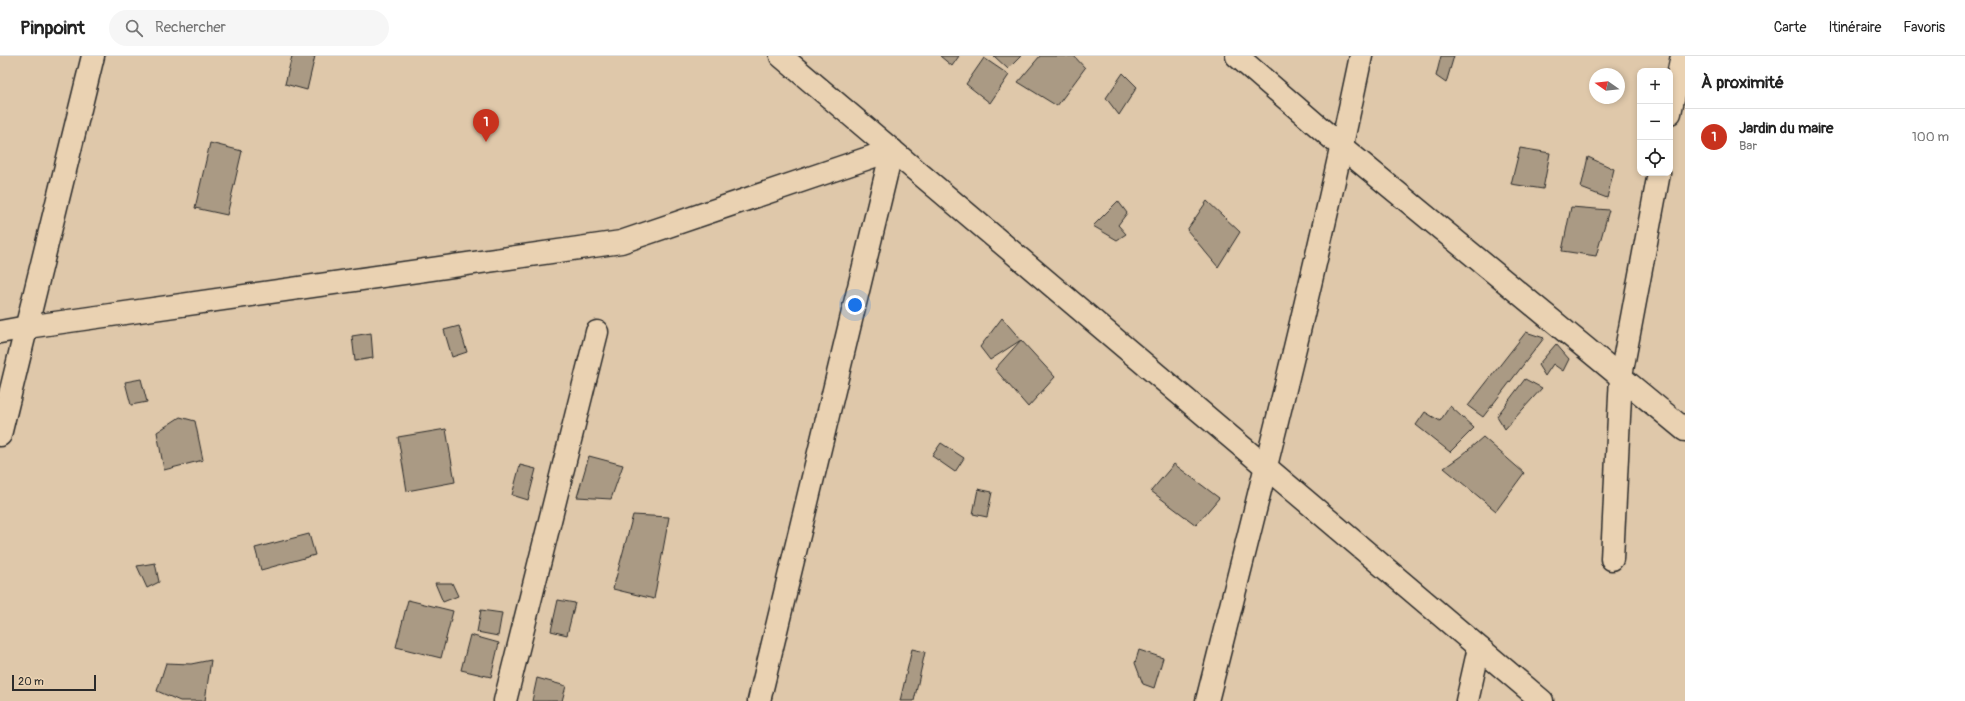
<!DOCTYPE html>
<html lang="fr">
<meta charset="utf-8">
<style>
body{margin:0;font-family:Pangolin,sans-serif;background:#f6f6f6;color:#222}
.controls{position:absolute;right:12px;top:12px;display:grid;overflow:hidden;border-radius:8px;box-shadow:0 2px 6px #0003}
.controls button{width:36px;height:36px;display:grid;place-items:center;padding:0;border:0;border-bottom:1px solid #e0e0e0;background:#fff;color:#222;font:20px sans-serif}
.compass{position:absolute;left:1589px;top:12px;width:36px;height:36px;border-radius:50%;background:#fff;box-shadow:0 2px 6px #0003;rotate:284deg}
.scale{position:absolute;left:12px;bottom:10px;width:84px;box-sizing:border-box;padding-left:4px;border:2px solid #2b2b2b;border-top:0;font-size:11px;line-height:14px;white-space:nowrap;color:#2b2b2b;-webkit-text-stroke:3px #ead2b2;paint-order:stroke}
.you{position:absolute;left:855px;top:249px;width:14px;height:14px;margin:-10px;border:3px solid #fff;border-radius:50%;background:#1a73e8;box-shadow:0 0 0 6px #1a73e833}
.badge{display:grid;place-items:center;width:26px;height:26px;border-radius:50%;background:#c8321e;color:#fff;font-size:13px;font-weight:700}
.pin{position:absolute;translate:-50% -33px;filter:drop-shadow(0 1px 2px #0008)}
.pin::after{content:'';position:absolute;top:21px;width:14px;height:12px;background:inherit;clip-path:polygon(0 0,100% 0,50% 100%)}
.list{margin:0;padding:0;list-style:none}
h2{display:flex;justify-content:space-between;align-items:center;height:52px;margin:0;padding:0 16px;font-size:17px}
h2 small{font-size:13px;font-weight:400;color:#767676}
.list li{display:grid;grid-template-columns:26px 1fr auto;gap:12px;align-items:center;box-sizing:border-box;height:56px;padding:0 16px;border-top:1px solid #e0e0e0}
.list b{display:block;font-size:15px;white-space:nowrap}
.list p{margin:0;font-size:13px;white-space:nowrap;color:#767676}
.list em{font-size:13px;font-style:normal;color:#767676}
.icon{flex:none;width:22px;height:22px;fill:none;stroke:currentColor;stroke-width:2;stroke-linecap:round;stroke-linejoin:round}
.map{position:relative;flex:none;width:1685px;height:645px;overflow:hidden}
header{display:flex;align-items:center;gap:24px;box-sizing:border-box;height:56px;padding:0 20px;background:#fff;border-bottom:1px solid #e0e0e0}
header strong{font-size:19px}
nav{display:flex;gap:22px;margin-inline-start:auto;font-size:14px}
.search{width:280px;height:36px;background:#f6f6f6;display:flex;align-items:center;gap:10px;box-sizing:border-box;padding:0 14px;border-radius:22px;color:#767676;font-size:15px}
main{display:flex}
aside{flex:1;background:#fff}
.map>svg:first-child{display:block}
</style>
<header>
<strong>Pinpoint</strong>
<div class="search"><svg class="icon" aria-label="search" viewBox="0 0 24 24"><circle cx="10" cy="10" r="6"/><path d="M15 15l6 6"/></svg>Rechercher</div>
<nav><a>Carte</a><a>Itinéraire</a><a>Favoris</a></nav>
</header>
<main>
<div class="map">
<svg width="1685" height="645" viewBox="0 0 1685 645">
<rect width="100%" height="100%" fill="#dfc8aa"/>
<filter id="ink" filterUnits="userSpaceOnUse"><feTurbulence type="fractalNoise" baseFrequency=".025" numOctaves="2"/><feDisplacementMap in="SourceGraphic" scale="8" xChannelSelector="R" yChannelSelector="G"/><feConvolveMatrix kernelMatrix="1 2 1 2 8 2 1 2 1" color-interpolation-filters="sRGB"/></filter>
<g filter="url(#ink)">
<g fill="#aa9a84" stroke="#2b2b2b">
<path d="M292,0H315L307,34L285,28Z"/>
<path d="M940,0H959L952,10Z"/>
<path d="M994,0H1021L1008,13Z"/>
<path d="M1040,0H1074L1085,12L1057,50L1018,26Z"/>
<path d="M1441,0H1454L1446,27L1436,20Z"/>
<path d="M984,2L1009,19L990,47L966,28Z"/>
<path d="M1123,17L1137,31L1119,59L1106,42Z"/>
<path d="M210,87L242,95L227,159L195,152Z"/>
<path d="M1520,92L1550,97L1543,133L1511,128Z"/>
<path d="M1588,101L1614,113L1607,142L1581,132Z"/>
<path d="M1118,145L1127,157L1118,169L1126,178L1117,184L1093,170Z"/>
<path d="M1207,145L1240,176L1218,211L1187,174Z"/>
<path d="M1571,151L1609,154L1596,200L1562,195Z"/>
<path d="M1002,262L1021,284L990,304L980,291Z"/>
<path d="M459,270L467,296L452,301L444,274Z"/>
<path d="M1526,276L1544,282L1483,361L1468,350Z"/>
<path d="M371,277L373,302L355,305L352,280Z"/>
<path d="M1021,284L1055,321L1028,351L995,313Z"/>
<path d="M1556,288L1569,303L1563,315L1553,308L1545,320L1538,309Z"/>
<path d="M141,323L147,346L131,349L125,326Z"/>
<path d="M1525,323L1542,332L1505,373L1497,360Z"/>
<path d="M1450,350L1474,372L1450,396L1416,369L1425,356L1440,365Z"/>
<path d="M180,361L195,365L203,404L164,414L157,376Z"/>
<path d="M446,373L455,426L407,435L398,381Z"/>
<path d="M1483,381L1524,417L1496,455L1444,412L1461,400Z"/>
<path d="M941,387L964,402L955,416L932,400Z"/>
<path d="M589,400L623,409L611,443L577,441Z"/>
<path d="M1174,408L1219,442L1196,469L1151,435Z"/>
<path d="M520,409L536,413L528,444L512,439Z"/>
<path d="M978,433L992,436L987,461L973,458Z"/>
<path d="M633,459L669,461L654,543L613,533Z"/>
<path d="M309,478L315,499L261,514L255,492Z"/>
<path d="M155,507L159,526L147,532L137,510Z"/>
<path d="M435,527H452L458,540L443,546Z"/>
<path d="M408,544L453,555L441,602L396,591Z"/>
<path d="M558,544L575,547L567,579L551,575Z"/>
<path d="M481,554L502,557L498,580L477,576Z"/>
<path d="M470,579L499,587L491,621L461,614Z"/>
<path d="M912,593L925,596L914,645H900Z"/>
<path d="M1139,594L1163,602L1154,632L1143,628L1135,607Z"/>
<path d="M211,604L205,645H180L157,635L166,607L191,608Z"/>
<path d="M537,622L566,630L562,645H532Z"/>
</g>
<g fill="none" stroke-linecap="round" stroke-linejoin="round">
<g stroke="#2b2b2b" stroke-width="25">
<g id="street">
<path d="M1237,0L1342,91L1685,374"/>
<path d="M1670,57L1682,0"/>
<path d="M0,276L27,271L621,186L892,94"/>
<path d="M0,379L93,0"/>
<path d="M1612,503L1621,320L1659,117"/>
<path d="M505,645L597,276"/>
<path d="M759,645L892,94"/>
<path d="M1207,645C1261,431 1316,216 1361,0"/>
<path d="M1467,645L1479,592"/>
</g>
</g>
<g stroke="#2b2b2b" stroke-width="25">
<path id="primary" d="M781,0L1542,645"/>
</g>
<use href="#street" stroke="#ead2b2" stroke-width="22"/>
<use href="#primary" stroke="#ead2b2" stroke-width="22"/>
</g>
</g>
</svg>
<div class="controls">
<button>+</button>
<button>−</button>
<button><svg class="icon" aria-label="locate" viewBox="0 0 24 24"><circle cx="12" cy="12" r="6"/><path d="M12 2v4M12 18v4M2 12h4M18 12h4"/></svg></button>
</div>
<svg class="compass" viewBox="-18 -18 36 36"><path d="M0-13l5 13h-10z" fill="#e53935"/><path d="M0 13l5-13h-10z" fill="#767676"/></svg>
<div class="scale">20 m</div>
<div class="you"></div>
<div class="pin badge" style="left:486px;top:86px">1</div>
</div>
<aside>
<h2>À proximité<small></small></h2>
<ul class="list">
<li><span class="badge">1</span><div><b>Jardin du maire</b><p>Bar</p></div><em>100 m</em></li>
</ul>
</aside>
</main>
